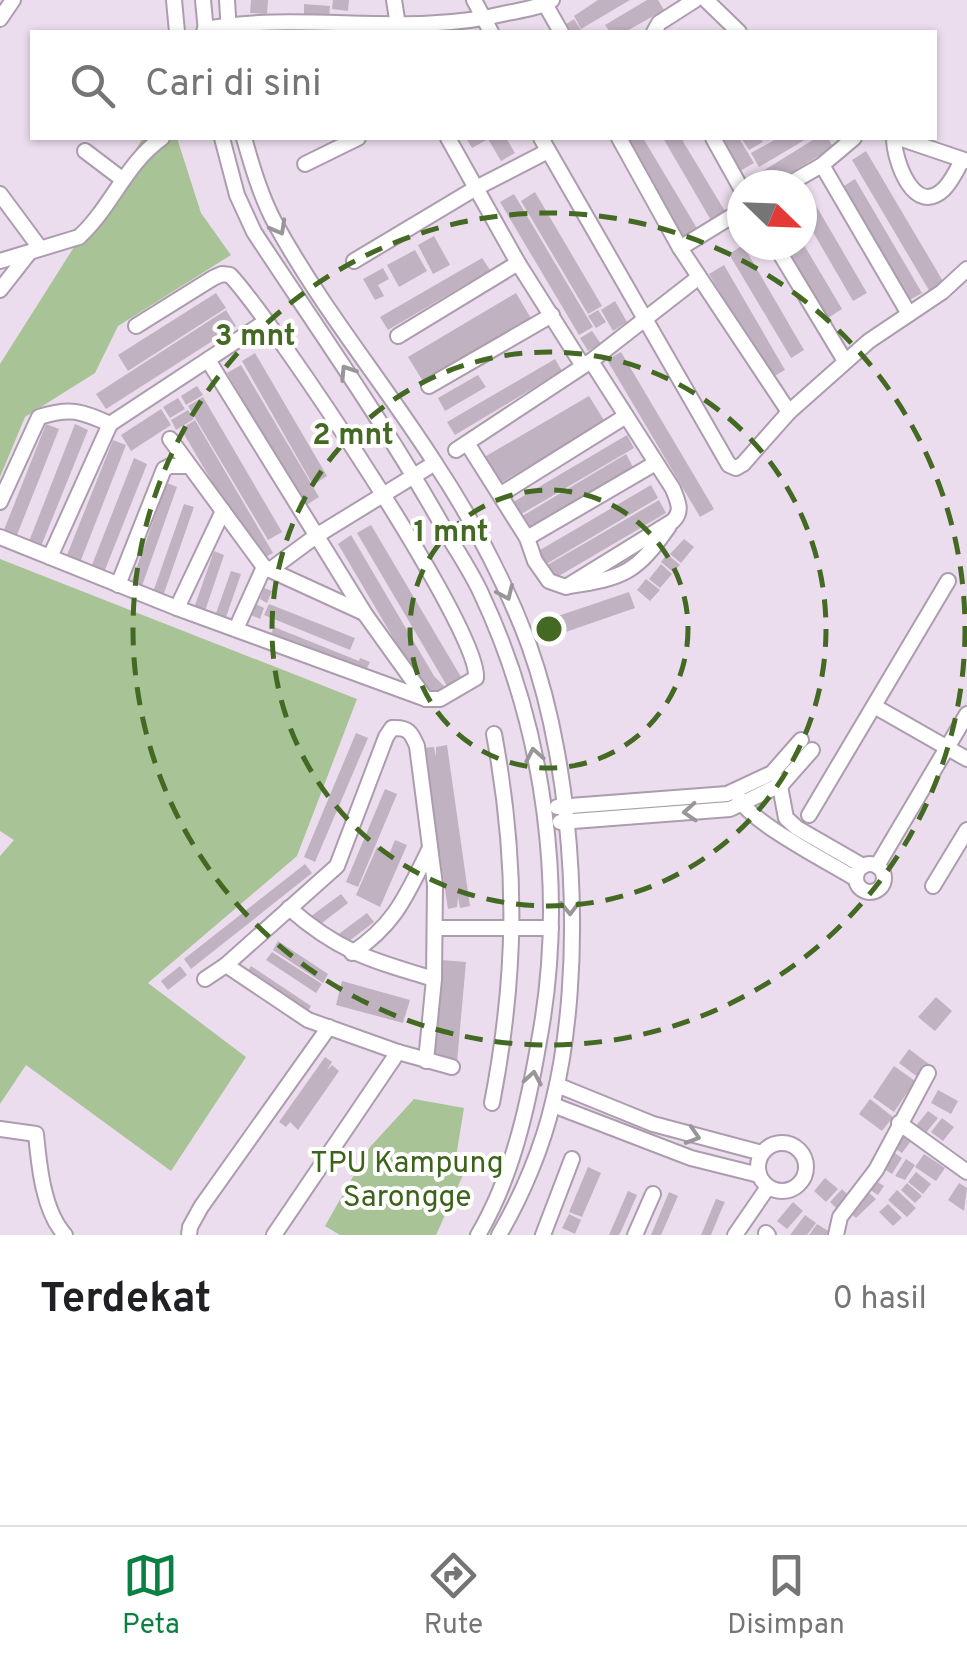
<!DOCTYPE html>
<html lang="id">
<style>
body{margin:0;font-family:Overpass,sans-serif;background:#f6f6f6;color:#202124}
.compass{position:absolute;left:727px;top:170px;width:90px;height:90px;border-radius:50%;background:#fff;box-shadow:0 2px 8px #0004;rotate:113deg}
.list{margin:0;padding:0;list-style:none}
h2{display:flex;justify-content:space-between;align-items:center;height:130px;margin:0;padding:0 40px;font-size:42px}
h2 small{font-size:32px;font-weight:400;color:#757577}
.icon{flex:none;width:55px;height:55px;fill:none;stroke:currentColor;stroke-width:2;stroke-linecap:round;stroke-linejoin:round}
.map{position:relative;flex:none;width:967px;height:1235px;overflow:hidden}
.search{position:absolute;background:#fff;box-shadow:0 2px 8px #0004;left:30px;right:30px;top:30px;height:110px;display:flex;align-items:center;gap:25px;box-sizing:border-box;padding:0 35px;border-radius:0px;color:#757577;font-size:38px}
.sheet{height:290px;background:#fff}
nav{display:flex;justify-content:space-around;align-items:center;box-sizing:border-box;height:140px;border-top:2px solid #e0e0e0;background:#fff;font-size:28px;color:#757577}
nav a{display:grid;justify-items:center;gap:5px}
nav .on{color:#0b8043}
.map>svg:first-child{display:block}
</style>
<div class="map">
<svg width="967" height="1235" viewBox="0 0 967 1235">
<rect width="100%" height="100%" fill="#ecddee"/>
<g fill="#a8c396">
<path d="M143,138H177L201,213L231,255L118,326L95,373L25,417L0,477V364Z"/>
<path d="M0,559L357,699L297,856L148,983L246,1057L171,1171L26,1065L0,1104V856L14,840L0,831Z"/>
<path d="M414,1099L464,1108L455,1163L464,1173L436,1235H340L325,1226L370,1147Z"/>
</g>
<g fill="#c1b2c2">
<path d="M251,0H268L267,14L250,13Z"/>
<path d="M333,0H349L348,11L332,9Z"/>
<path d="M598,0H630L581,29L574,16Z"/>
<path d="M647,0H658L664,10L625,32H610L605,25Z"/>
<path d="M304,4L330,6L329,18L304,16Z"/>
<path d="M574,19L582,32H563L560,28Z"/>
<path d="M466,138H506L515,153L501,161L488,139L472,148Z"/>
<path d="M624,138H643L698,230L684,239Z"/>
<path d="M663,138H681L726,213L712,222Z"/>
<path d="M720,138H739L754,163L740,171Z"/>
<path d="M741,138H760L763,142L749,150Z"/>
<path d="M778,138H808L759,167L751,153Z"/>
<path d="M816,138H828L833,147L771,185L763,171Z"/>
<path d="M866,151L944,283L930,292L852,160Z"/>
<path d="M855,179L922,293L908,301L841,188Z"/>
<path d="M535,192L602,306L588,314L521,201Z"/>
<path d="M514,194L593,327L579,335L500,202Z"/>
<path d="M811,197L867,293L853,301L802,213V202Z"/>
<path d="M434,236L450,265L433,274L418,245Z"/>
<path d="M743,245L804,350L791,358L729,254Z"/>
<path d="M785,245H804L842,309L828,318Z"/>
<path d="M415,250L427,271L399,287L387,265Z"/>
<path d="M482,258L490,270L388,330L380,317Z"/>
<path d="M724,265L785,370L771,378L709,274Z"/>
<path d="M383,268L389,279L378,285L384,296L375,300L363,279Z"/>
<path d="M216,293L226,308L128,371L118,355Z"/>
<path d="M516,293L532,320L424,383L408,357Z"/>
<path d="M615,301L627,322L613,331L601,310Z"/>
<path d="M226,310L236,326L106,409L96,394Z"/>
<path d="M598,310L606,322L596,328L588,316Z"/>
<path d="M592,331L601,344L588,351L580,338Z"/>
<path d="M621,352L714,509L700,517L607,360Z"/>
<path d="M255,353L327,476L313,485L242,361Z"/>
<path d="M555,359L562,371L455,435L447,422Z"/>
<path d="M241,365L319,497L305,506L227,373Z"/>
<path d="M478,375L486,387L445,411L438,398Z"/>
<path d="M197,386L203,395L186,405L181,396Z"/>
<path d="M589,396L605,422L497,485L481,459Z"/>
<path d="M203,397L282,532L268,540L188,406Z"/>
<path d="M178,398L185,409L170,418L163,407Z"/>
<path d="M161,409L171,425L131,451L121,435Z"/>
<path d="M188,410L194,419L176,430L171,420Z"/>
<path d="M195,420L273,553L262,559L248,543L181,429Z"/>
<path d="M46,424L59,429L15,540L2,535Z"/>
<path d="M75,424L88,430L40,549L28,544Z"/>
<path d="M627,435L634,448L518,516L510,504Z"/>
<path d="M113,440L126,445L79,565L65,560Z"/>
<path d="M626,454L633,467L526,530L519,518Z"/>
<path d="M134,458L147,464L103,575L90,570Z"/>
<path d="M167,483L177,487L142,586L131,583Z"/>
<path d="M651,485L658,498L543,566L535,553Z"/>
<path d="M659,500L666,513L552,580L544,567Z"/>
<path d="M184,504L194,507L162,599L152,595Z"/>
<path d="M371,525L464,682L450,691L357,533Z"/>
<path d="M351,535L434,676L448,690L435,699L429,689L425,692L338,544Z"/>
<path d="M684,539L694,547L681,563L670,554Z"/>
<path d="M214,551L224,555L205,611L194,608Z"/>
<path d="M667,554L680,565L673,572L661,562Z"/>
<path d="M661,564L672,574L660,588L649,579Z"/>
<path d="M231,571L241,574L225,620L215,616Z"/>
<path d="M646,579L660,590L650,601L637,590Z"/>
<path d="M264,588L272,591L267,603L260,599Z"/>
<path d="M629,592L635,608L560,634L555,617Z"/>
<path d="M256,604L264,608L260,619L251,615Z"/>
<path d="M269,604L355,638L350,650L264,615Z"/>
<path d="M274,627L359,661L360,658L370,662L364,674L269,638Z"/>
<path d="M356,733L368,738L315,862L304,857Z"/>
<path d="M447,745L470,906L460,908L458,897L457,907L448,909L423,748L434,747L436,757V747Z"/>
<path d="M385,789L397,794L358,887L346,882Z"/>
<path d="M395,840L407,845L380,907L356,895L377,847L390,852Z"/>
<path d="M305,864L312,873L191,969L184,959Z"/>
<path d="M341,894L348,903L318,926L310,917Z"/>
<path d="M367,913L374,922L344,945L336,936Z"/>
<path d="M278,941L328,974L323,983L273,950Z"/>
<path d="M272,952L322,984L316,993L266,960Z"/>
<path d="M442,960L466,962L457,1062L446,1061L447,1055L445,1061L433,1060Z"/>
<path d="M180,966L187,975L168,990L161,981Z"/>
<path d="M251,966L311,1006L306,1015L245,975Z"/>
<path d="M342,981L410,1000L403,1023L336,1005Z"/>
<path d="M936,997L952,1011L935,1031L918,1017Z"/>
<path d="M909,1049L929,1064L919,1078L899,1063Z"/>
<path d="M325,1057L332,1062L327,1070L332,1065L339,1071L298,1130L290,1122L286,1127L279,1122Z"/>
<path d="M894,1066L915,1081L894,1112L873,1097Z"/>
<path d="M938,1090L958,1101L951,1114L931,1103Z"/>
<path d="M870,1099L893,1117L882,1131L859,1114Z"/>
<path d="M928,1111L938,1118L925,1134L915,1127Z"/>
<path d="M942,1118L954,1127L943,1141L931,1132Z"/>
<path d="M898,1132L911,1141L902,1153L890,1145Z"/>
<path d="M892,1151L902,1158L892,1174L881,1167Z"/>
<path d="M924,1154L945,1168L936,1181L915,1167Z"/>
<path d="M906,1159L915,1165L905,1180L895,1176Z"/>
<path d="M588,1167L601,1173L582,1217L569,1212Z"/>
<path d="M916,1172L931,1184L923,1194L908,1182Z"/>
<path d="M825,1178L838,1189L826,1202L814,1191Z"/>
<path d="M873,1179L884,1186L878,1195L867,1188Z"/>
<path d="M907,1183L922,1196L915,1203L901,1190Z"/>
<path d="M959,1183L967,1188L964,1211L948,1200Z"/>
<path d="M842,1189L849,1196L837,1209L830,1202Z"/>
<path d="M897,1190L916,1208L907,1217L888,1200Z"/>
<path d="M628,1191L637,1195L623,1227L619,1235H609Z"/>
<path d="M867,1191L876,1199L856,1218L847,1210Z"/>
<path d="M669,1192L678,1196L661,1235H651Z"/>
<path d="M716,1199L725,1202L720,1213L711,1235H701Z"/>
<path d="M793,1202L803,1211L787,1229L777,1221Z"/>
<path d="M888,1204L902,1218L893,1226L879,1212Z"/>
<path d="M569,1214L581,1220L575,1234L562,1228Z"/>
<path d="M805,1215L816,1223L807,1235H790Z"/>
<path d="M817,1224L830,1232L829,1235H809Z"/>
</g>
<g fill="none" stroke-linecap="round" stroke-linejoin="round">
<g stroke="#ab9dad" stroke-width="18">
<g id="street">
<path d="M174,0L177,32"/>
<path d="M203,0L206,32"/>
<path d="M227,0L229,32"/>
<path d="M394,0L399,32"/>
<path d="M474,0L491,32"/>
<path d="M706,0L739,32"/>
<path d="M545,4L561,32"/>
<path d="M0,19L13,0"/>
<path d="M204,32L205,29C303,11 408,38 507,13C522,10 539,8 552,0"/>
<path d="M654,32L659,23L695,0"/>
<path d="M222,138L237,195L254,232C319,331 388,428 446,532C457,551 470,570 480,591C545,728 567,892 539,1041C528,1106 512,1178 478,1235"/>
<path d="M244,138C252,166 261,197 275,223C321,307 383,382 435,463C472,519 505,581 529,645C575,772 586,970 553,1102C543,1146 522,1196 499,1235"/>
<path d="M448,138L518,263L583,366"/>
<path d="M541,138L729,465L736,468L743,464L789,412"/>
<path d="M619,138L680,248L789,412L869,341L942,292L967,269"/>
<path d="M713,138L742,190"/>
<path d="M894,138C894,160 914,218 944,189C952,181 957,170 962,160"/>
<path d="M899,138L967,161"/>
<path d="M85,151L122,179"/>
<path d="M305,164L358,138"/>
<path d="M822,165L909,314"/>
<path d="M787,185L822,165L854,138"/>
<path d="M0,194L40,248"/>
<path d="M775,245L845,361"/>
<path d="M680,248L742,210"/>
<path d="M0,261L79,237C111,208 126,163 162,138"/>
<path d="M354,261L476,188L548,151"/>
<path d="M0,290L29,253"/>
<path d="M398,336L518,263"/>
<path d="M208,360L365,614L426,699"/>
<path d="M429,386L552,315"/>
<path d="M170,439L264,567"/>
<path d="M467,443L527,538L535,561L549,581L566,587L673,521C683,511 678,502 673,489L591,361"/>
<path d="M456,450L591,361L699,277"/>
<path d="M501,494L626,416"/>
<path d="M0,502L39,417C71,407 80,411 110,424L265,322"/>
<path d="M0,537L177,608L426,699H440L476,678C481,630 273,321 230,275L222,274L213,278L136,326"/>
<path d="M527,538L654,464"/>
<path d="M50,557L110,424"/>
<path d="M264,567L270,570L316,536L435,463"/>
<path d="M270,570L364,613"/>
<path d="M118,585L164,469L170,466H189"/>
<path d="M569,586C625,578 637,572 669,526"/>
<path d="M177,608L223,511"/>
<path d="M236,629L264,567"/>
<path d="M874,706L967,759"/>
<path d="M779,781L786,818L797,828L863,866"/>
<path d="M739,798C748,821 832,864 856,879"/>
<path d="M557,807L727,794L772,773L801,740"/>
<path d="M809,815L948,581"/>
<path d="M560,822L730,809L782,784L812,750"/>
<circle cx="870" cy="878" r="14"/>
<path d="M877,866L967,714"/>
<path d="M933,886L967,830"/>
<path d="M289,908C339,952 371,960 434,979"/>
<path d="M436,928H551"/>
<path d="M352,953C396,924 407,894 430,848"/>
<path d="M226,965L308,1020L398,1052L452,1067"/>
<path d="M205,979L226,965L337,866L386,737L392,728C408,727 411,732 417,746L435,885L434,979L426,1061"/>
<path d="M557,1085L653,1124L762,1153"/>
<path d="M492,1103C517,974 518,863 494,734"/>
<path d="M553,1105L691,1158L759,1175"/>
<path d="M899,1123L967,1172"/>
<path d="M0,1129L36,1134C39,1165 43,1211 65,1235"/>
<circle cx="782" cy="1167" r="24"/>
<path d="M766,1233L768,1235"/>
<path d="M189,1235L190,1227L201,1207L329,1027"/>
<path d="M274,1235L398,1052"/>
<path d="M543,1235L572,1159"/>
<path d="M635,1235L653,1194"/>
<path d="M735,1235L768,1187"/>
<path d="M836,1235L840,1217L876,1170L928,1073"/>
</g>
</g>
<use href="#street" stroke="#fff" stroke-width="14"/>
</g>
<defs><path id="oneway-chevron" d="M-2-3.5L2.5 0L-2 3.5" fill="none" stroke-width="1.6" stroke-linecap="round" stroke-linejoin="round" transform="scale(2.5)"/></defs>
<g stroke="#989699">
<use href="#oneway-chevron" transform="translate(279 228) rotate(61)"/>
<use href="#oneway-chevron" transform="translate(347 372) rotate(-123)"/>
<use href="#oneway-chevron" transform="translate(506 593) rotate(66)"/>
<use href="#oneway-chevron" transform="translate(534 755) rotate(-101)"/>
<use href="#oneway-chevron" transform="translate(690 812) rotate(176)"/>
<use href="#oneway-chevron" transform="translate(570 908) rotate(89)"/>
<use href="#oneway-chevron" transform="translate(533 1078) rotate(-80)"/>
<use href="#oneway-chevron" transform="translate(693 1136) rotate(17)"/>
</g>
<g fill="none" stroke="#436923" stroke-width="5" stroke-dasharray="18 12">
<circle cx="549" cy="629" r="139"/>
<circle cx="549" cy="629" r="277"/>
<circle cx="549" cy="629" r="416"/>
</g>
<g text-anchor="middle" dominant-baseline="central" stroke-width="8" stroke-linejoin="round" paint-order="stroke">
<g font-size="30" fill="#3c6319" stroke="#fff">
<text x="407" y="1164">TPU Kampung<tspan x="407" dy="34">Sarongge</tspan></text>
</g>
</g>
<circle cx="549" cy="629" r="15" fill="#436923" stroke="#fff" stroke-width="5"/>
<g font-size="30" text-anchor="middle" font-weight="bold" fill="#436923" stroke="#fff" stroke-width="8" stroke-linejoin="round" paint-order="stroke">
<text x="255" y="345">3 mnt</text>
<text x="353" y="444">2 mnt</text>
<text x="451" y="541">1 mnt</text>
</g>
</svg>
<svg class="compass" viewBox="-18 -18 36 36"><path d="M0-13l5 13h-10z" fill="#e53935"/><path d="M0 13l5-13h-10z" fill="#757577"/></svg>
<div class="search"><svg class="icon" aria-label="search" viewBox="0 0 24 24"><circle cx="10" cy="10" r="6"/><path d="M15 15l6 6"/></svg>Cari di sini</div>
</div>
<section class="sheet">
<h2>Terdekat<small>0 hasil</small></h2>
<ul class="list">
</ul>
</section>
<nav>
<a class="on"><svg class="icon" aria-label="map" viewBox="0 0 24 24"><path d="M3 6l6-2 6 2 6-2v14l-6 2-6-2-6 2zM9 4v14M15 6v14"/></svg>Peta</a>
<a><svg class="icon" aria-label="directions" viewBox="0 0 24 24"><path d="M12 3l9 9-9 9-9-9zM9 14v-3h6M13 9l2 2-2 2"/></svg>Rute</a>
<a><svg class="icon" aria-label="saved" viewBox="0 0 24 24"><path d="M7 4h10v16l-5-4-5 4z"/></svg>Disimpan</a>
</nav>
